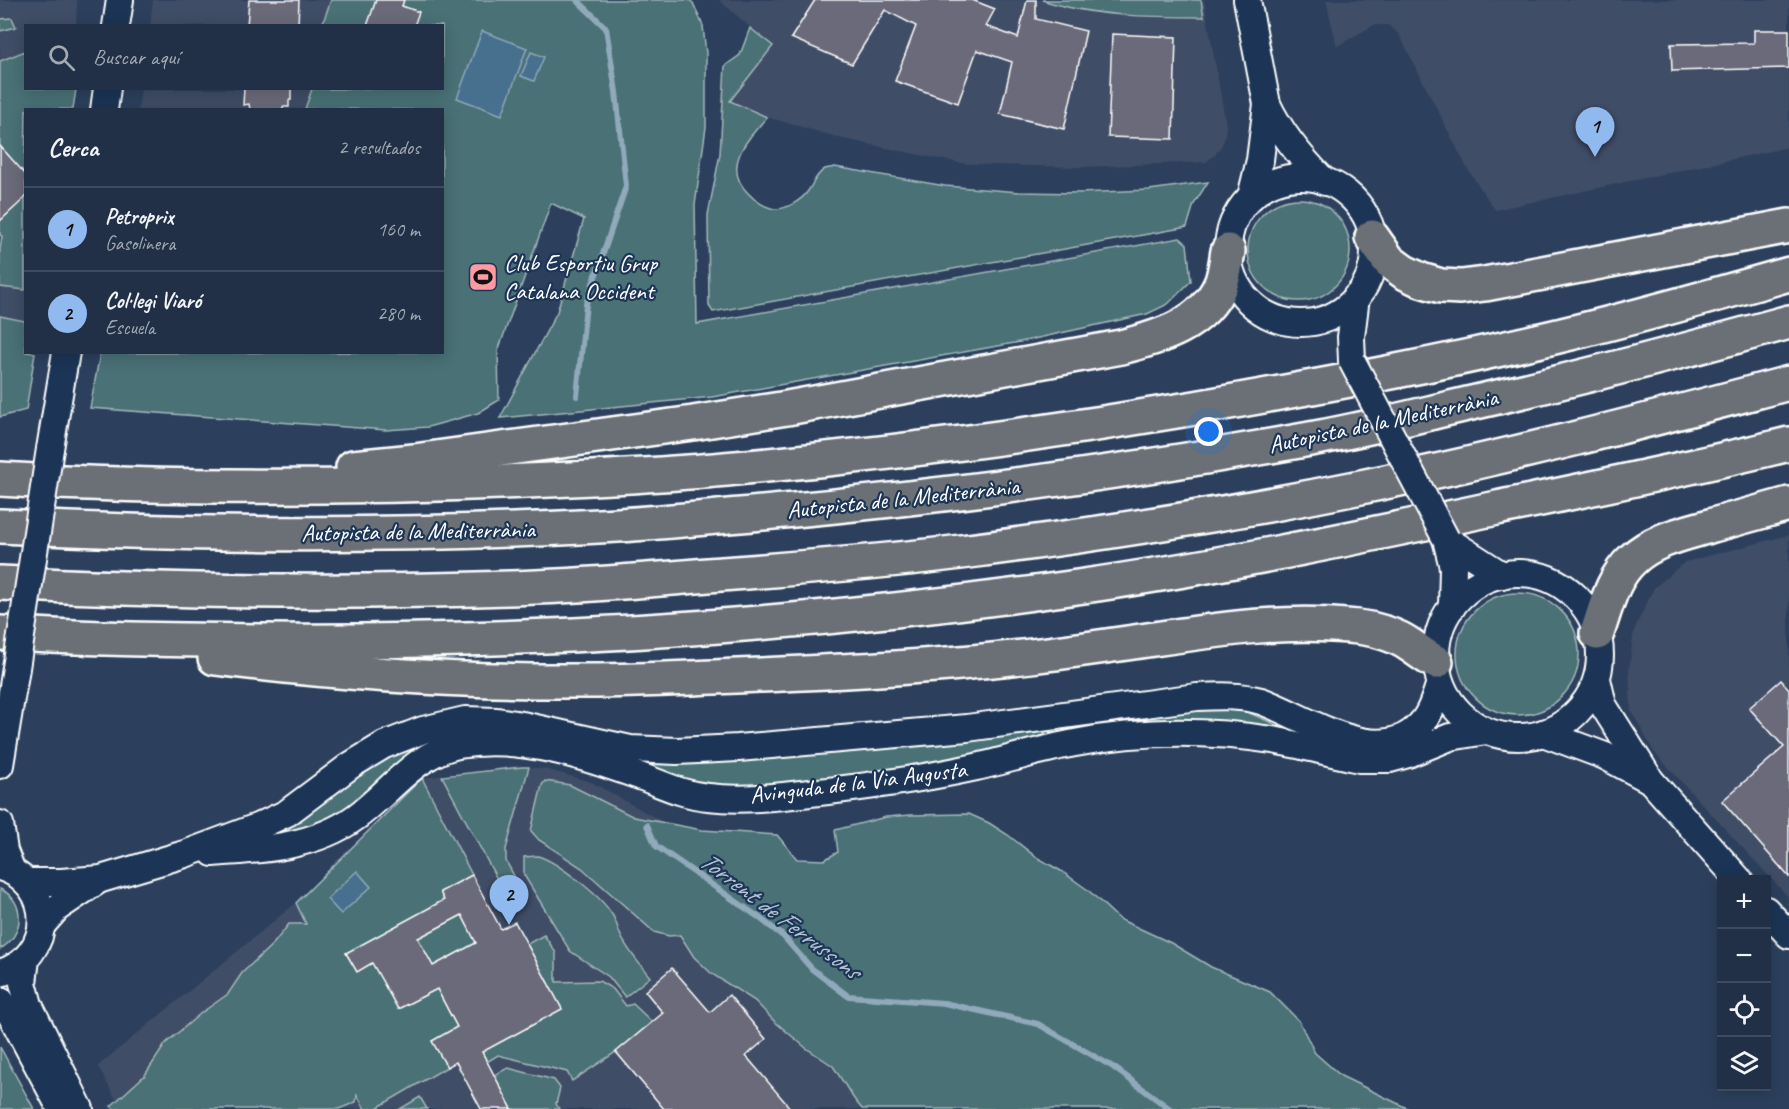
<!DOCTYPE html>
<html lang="es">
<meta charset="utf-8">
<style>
body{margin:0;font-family:Caveat,sans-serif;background:#2d3c51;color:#f1f3f6}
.controls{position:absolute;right:18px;bottom:18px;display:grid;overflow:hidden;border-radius:0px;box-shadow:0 3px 15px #0003}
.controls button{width:54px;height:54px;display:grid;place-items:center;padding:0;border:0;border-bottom:2px solid #3e4b5f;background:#213046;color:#f1f3f6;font:30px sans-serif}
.you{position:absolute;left:1209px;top:432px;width:21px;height:21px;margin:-15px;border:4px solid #fff;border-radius:50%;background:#1a73e8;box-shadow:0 0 0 9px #1a73e833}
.badge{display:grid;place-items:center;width:39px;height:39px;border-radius:50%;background:#90b9f0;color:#111;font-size:20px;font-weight:700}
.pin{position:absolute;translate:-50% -50px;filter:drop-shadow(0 2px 3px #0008)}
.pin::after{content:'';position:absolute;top:32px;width:21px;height:18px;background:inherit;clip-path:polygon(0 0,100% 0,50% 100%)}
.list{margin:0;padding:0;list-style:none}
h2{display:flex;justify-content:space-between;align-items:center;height:78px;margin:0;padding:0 24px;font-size:26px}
h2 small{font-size:20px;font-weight:400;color:#a2a9b3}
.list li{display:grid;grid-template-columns:39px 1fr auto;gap:18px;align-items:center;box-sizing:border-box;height:84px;padding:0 24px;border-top:2px solid #3e4b5f}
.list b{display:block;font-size:22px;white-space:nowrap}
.list p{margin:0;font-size:20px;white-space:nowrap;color:#a2a9b3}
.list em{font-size:20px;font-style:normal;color:#a2a9b3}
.icon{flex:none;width:33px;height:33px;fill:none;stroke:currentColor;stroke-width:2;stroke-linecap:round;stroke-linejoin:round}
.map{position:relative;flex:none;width:1789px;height:1109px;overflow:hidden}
.search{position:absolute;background:#213046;box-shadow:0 3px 15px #0003;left:24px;top:24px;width:420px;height:66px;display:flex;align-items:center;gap:15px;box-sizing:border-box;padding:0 21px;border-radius:0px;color:#a2a9b3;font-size:22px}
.panel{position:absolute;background:#213046;box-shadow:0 3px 15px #0003;left:24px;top:108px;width:420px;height:246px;border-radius:0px}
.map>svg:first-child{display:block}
</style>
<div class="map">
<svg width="1789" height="1109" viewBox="0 0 1789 1109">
<rect width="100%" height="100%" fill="#2c405e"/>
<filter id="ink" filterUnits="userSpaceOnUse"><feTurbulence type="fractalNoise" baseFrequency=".0167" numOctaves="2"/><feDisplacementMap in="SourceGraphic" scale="12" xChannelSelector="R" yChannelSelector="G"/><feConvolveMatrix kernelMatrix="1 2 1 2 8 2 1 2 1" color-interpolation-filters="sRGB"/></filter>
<g filter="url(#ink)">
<g fill="#3f4d66">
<path d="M0,0H77L76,25L26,26V88L76,89L73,109L26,110V352L35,353L26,410L0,417Z"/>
<path d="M153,0H331L322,25L150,26Z"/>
<path d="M719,0H1204L1226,125L1225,137L1222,145L1215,155L1206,162L1083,167L991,165L959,163L844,139L767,117L730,101L772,46Z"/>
<path d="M1326,0H1789V147L1495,210L1467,168L1399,34L1388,25H1374L1337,46Z"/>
<path d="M141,89H312L305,109L138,110Z"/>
<path d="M1789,535V898L1654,752L1631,710L1629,669L1634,630L1654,588L1685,562Z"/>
<path d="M517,766L545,769L591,782L667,824L872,1109H121L98,1066L296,903L422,778Z"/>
</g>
<g fill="#497176" stroke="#a4b8ba" stroke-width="1.5">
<path d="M331,0H689L693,3L703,26L706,54V127L695,205L697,324L1180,238L1187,244L1191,281L1168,304L1147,314L1020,342L712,397L500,418L557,312L584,219L551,203L498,351L499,400L478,413L428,427L386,430L90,408L100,353L442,352V110L305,109L312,89L442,88V26L322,25Z"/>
<path d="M1042,0H1201L1204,17C1151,17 1093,17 1042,0Z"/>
<path d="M12,18L16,27L0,31V19Z"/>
<path d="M750,28L773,46L730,101L767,117C748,139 721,166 748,193C755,201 766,208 776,209C787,209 802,200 808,191C813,184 817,173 825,169C827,168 833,168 835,167L945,186L1019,192L1079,193L1149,190L1208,182L1194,204L1187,227L713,312L709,306L708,215L720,154L725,66L740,55Z"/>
<path d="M25,51L26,88L76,89L73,109L26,110L25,175L0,146V61Z"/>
<path d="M25,197V290L0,287V250L2,236L0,235V210L5,215Z"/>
<circle cx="1299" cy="250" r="51"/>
<path d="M0,316L25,321L26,352L35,353L26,410L0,417Z"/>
<circle cx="1518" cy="654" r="61"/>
<path d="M1215,708L1247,712L1293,732L967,758L826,782L704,789L614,757Z"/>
<path d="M445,735L361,801L315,827L248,842L383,757Z"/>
<path d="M522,767H529L506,849V861L520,887L506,896L442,776Z"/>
<path d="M422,778L472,875L440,892L444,900L346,953L357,971L462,915L467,925L496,932L433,966L429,959L384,983L398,1009L437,989L457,1027L432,1041L447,1067L375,1109H365L357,1095L356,1102L339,1109H114L111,1106L145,1075L166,1043L201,1013L228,994L242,973L274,943L289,924H306L296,903Z"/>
<path d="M545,781L570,785L634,817L702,830L777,835L797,859L824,860L838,852L835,830L886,817L911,815L969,814L989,823L1008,835L1036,857L1061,871L1088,890L1119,919L1171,943L1211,967L1270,992L1299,1021L1315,1053L1341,1076L1409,1109H862L854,1099L833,1066L806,1048L774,1021L755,1001L712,974L694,957L680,935L669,936L654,932L582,868L539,840L531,831L542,785Z"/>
<path d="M538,856C556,861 601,896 611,913C616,919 617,927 620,934C627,950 639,963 650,977L625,997L609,977L570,951L524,875V857Z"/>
<path d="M0,889C27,901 24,936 0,949Z"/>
<path d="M544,935L556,953V982L599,981L613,989L626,1006L633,1004L652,1022L616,1052L572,1081L567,1072L498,1055L487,1062L482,1052L562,1009L527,944Z"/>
<path d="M0,1047L34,1109H0Z"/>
<path d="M508,1068L554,1080L560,1088L556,1104L559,1109H512L494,1075Z"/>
<path d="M420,1097L427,1109H400Z"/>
</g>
<g fill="#466f8e" stroke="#90a9bb" stroke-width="1.5">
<path d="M482,31L527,48L502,115L457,98Z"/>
<path d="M531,52L544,57L534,81L521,76Z"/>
<path d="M357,871L371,887L341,914L327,899Z"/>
</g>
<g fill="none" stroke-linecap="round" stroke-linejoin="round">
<g stroke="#90a9bb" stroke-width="6">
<path d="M577,0L606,28L616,92L626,186L586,304L577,396"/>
<path d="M647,825L656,846L757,916L783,936L812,969L848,996L944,1003L1038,1024L1113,1067L1170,1109"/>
</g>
</g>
<g fill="#6a6a7a" stroke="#fff" stroke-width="1.5" fill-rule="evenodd">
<path d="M249,0H299L298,26H247Z"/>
<path d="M376,0H404L402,6L419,12L414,26H367Z"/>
<path d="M815,0H972L995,9L986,26L1018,38L1027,0H1036V19L1086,31L1064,129L1000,114L1012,62L977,50L958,103L895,81L916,26L885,10L852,64L791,38Z"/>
<path d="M1754,30H1789V68L1672,71L1671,44L1754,43Z"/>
<path d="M1112,34L1176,37L1173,139L1108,137Z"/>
<path d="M244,88H291V100H289V107H283V110H250L249,104L243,105Z"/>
<path d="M0,146L26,175V197L0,221Z"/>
<path d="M1781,680L1789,689V877L1722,801L1784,747L1749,708Z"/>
<path d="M472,875L501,929L515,922L562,1009L482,1052L512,1109H481L456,1062L447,1067L432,1041L457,1027L437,989L398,1009L372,963L357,972L346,953L444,900L440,892ZM462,915L476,943L433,966L418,938Z"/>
<path d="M672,968L710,1012L729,995L766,1039L746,1056L791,1109H664L616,1052L663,1013L645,991Z"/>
</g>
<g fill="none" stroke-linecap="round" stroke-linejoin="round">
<g stroke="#fff" stroke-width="30">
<g id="minor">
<path d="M1247,0L1267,104L1260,160L1251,197"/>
<path d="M116,26L120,0"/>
<path d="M1267,104C1281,134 1301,158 1325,182"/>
<path d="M104,110L107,88"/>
<circle cx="1301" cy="250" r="73"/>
<path d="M1352,361L1351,337L1356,297"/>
<path d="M50,449L66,352"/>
<path d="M1446,539L1453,567L1452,607"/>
<path d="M1446,539L1502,575"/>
<circle cx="1518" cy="655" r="82"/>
<path d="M1597,679L1603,705L1651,781L1739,880"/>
<path d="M1543,733L1605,756L1650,780"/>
<path d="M0,765L16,668"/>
<path d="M0,824L4,851L12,871"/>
<path d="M213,853C261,850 315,847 356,817C389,793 416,753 458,745C521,734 587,757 645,778C666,786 685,795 708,797C741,801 777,797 810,793C866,787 921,779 976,767C1009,760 1041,749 1075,743C1139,730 1207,730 1272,740C1301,745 1330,753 1360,759H1390L1408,754L1450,737L1486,731"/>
<path d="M0,867C56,883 55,957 0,973"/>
<path d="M26,882H61L101,879L185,854L257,827L287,813L351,765L384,745L423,730L465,720L497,721L522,725L630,749L677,751L738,748L967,728L1197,697C1218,696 1240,695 1261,701C1307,717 1383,774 1424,720C1432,710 1436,695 1440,682"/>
<path d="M1766,910L1789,935"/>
<path d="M42,925L57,908L97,881"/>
<path d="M26,959L23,983L29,1005L80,1109"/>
<path d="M0,1000L11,1015L61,1109"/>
</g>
</g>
<g stroke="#fff" stroke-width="38">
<g id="highway">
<path d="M1372,237L1389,261L1404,272L1421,280L1441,286L1461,287L1485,284L1789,226"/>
<path d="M353,467L414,461L693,423L787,408L1121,347C1161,337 1203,325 1221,284C1225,274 1226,262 1228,251"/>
<path d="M0,479C175,489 351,488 527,481C597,478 666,475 736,468C890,454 1043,434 1195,408C1327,385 1458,361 1587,329C1655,312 1722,293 1789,274"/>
<path d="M0,526C206,536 412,537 618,525C666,522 715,517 763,513C950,496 1136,471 1321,437C1369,428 1416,416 1463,405C1573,380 1681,352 1789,322"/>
<path d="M0,583C179,592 357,594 536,587C594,585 651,580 708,575C790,569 872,563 953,553C1088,536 1223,515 1356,488C1502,459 1646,421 1789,383"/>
<path d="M0,633C88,639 175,640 263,641C535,643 808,626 1077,587C1218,567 1358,537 1497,508C1594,488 1692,468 1789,444"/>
<path d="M1597,633C1606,607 1612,578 1633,559C1654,539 1687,533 1713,525C1739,518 1764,511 1789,504"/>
<path d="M215,658C372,678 533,686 691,678C805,673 919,669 1031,656C1073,651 1114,645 1154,639C1222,629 1289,619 1358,627C1375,629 1396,635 1410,645C1419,651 1426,657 1436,662"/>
</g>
</g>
<use href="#minor" stroke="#1d3557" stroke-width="26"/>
<use href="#highway" stroke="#6a7074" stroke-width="33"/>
<g stroke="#fff" stroke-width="30" stroke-linecap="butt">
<g id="minor-bridge">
<path d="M1352,361L1446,539"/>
<path d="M16,668L50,449"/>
</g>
</g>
<use href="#minor-bridge" stroke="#1d3557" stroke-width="26"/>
</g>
</g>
<defs>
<g id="stadium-square" transform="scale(1.5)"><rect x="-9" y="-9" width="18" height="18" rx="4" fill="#ff9aa2" stroke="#1d3557"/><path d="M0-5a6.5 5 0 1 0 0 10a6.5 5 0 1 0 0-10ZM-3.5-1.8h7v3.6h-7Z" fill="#111"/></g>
</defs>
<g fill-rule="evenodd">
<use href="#stadium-square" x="483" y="277"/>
</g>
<g text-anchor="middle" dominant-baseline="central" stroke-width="4.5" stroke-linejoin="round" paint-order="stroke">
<g font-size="24" fill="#fff" stroke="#1d3557" text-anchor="start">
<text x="504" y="263">Club Esportiu Grup<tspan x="504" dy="28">Catalana Occident</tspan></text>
</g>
<g font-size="24" fill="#fff" stroke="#1d3557">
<text transform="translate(1383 421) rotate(-12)">Autopista de la Mediterrània</text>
<text transform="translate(903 498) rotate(-6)">Autopista de la Mediterrània</text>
<text transform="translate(418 531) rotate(-1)">Autopista de la Mediterrània</text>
<text transform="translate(858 782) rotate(-7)">Avinguda de la Via Augusta</text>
</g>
<g font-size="26" font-style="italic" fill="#b5c5d2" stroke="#1d3557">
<text transform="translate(780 915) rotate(37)">Torrent de Ferrussons</text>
</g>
</g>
</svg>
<div class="controls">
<button>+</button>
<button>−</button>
<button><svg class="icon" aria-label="locate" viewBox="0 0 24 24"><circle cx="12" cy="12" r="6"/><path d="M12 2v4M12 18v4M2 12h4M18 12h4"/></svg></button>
<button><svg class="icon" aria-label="layers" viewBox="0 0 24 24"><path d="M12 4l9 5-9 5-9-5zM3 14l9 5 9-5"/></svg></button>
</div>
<div class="you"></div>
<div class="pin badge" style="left:1595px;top:157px">1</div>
<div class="pin badge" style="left:509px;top:925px">2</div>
<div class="search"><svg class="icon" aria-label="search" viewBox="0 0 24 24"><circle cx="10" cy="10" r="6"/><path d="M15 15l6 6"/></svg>Buscar aquí</div>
<section class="panel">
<h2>Cerca<small>2 resultados</small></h2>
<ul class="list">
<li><span class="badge">1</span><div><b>Petroprix</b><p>Gasolinera</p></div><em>160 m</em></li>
<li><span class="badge">2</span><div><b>Col·legi Viaró</b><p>Escuela</p></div><em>280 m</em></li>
</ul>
</section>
</div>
